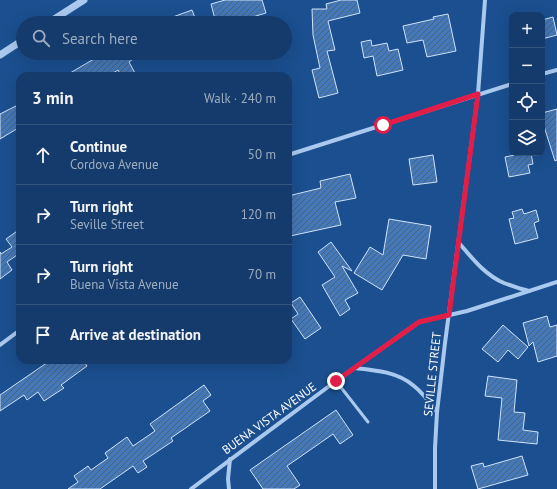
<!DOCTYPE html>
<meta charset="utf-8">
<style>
body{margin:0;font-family:"PT Sans",sans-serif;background:#214673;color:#f1f3f6}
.controls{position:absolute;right:12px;top:12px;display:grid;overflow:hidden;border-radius:8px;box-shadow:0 4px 16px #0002}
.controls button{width:36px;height:36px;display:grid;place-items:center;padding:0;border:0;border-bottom:1px solid #33557e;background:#143b6b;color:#f1f3f6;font:20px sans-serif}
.stop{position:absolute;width:12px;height:12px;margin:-9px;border:3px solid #e11d48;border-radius:50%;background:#fff}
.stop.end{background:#e11d48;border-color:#fff;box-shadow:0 1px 4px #0008}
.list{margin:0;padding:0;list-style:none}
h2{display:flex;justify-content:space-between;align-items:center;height:52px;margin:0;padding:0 16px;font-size:17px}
h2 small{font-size:13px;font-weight:400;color:#9dadc1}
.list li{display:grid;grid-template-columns:26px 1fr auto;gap:12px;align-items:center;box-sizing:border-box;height:60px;padding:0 16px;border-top:1px solid #33557e}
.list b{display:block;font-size:15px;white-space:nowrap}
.list p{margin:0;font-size:13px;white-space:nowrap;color:#9dadc1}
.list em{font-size:13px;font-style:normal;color:#9dadc1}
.icon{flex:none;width:22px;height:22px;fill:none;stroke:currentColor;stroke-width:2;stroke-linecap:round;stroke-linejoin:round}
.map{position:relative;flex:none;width:557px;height:489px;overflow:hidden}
.search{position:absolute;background:#143b6b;box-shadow:0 4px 16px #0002;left:16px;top:16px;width:276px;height:44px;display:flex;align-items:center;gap:10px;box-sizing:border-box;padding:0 14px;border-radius:22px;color:#9dadc1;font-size:15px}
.panel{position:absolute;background:#143b6b;box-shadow:0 4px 16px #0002;left:16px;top:72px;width:276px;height:292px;border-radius:12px}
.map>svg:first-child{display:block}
</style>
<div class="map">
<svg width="557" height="489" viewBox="0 0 557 489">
<defs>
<pattern id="building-hatch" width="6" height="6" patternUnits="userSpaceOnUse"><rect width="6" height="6" fill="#4478b7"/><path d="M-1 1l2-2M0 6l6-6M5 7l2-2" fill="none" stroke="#486282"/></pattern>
</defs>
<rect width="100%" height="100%" fill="#1b4f8f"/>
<g fill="url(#building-hatch)" stroke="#cfe3fa">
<path d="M225,0H262L266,13L239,21V23H216L211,4Z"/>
<path d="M341,0H357L360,13L328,21L335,50L327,51L338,93L319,98L312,70L320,68L313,35L312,9H327L326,4Z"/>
<path d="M192,10L197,23H159V22Z"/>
<path d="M448,14L456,51L427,57L423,40L407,43L403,26L434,19L433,17Z"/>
<path d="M553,17L557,35L542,39V20Z"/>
<path d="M371,40L372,46L387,43L389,51L398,49L403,70L377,76L373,56L364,58L361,42Z"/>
<path d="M104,53H141L129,62L135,73L130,76H121L118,70L108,76H65Z"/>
<path d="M20,104V127L0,139V114Z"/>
<path d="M557,109V160L555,161L542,120V113Z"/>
<path d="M520,153H531L533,164L528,165L530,173L509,177L505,157L520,154Z"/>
<path d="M433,155L437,182L413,185L409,159Z"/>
<path d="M350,174L356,198L335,202L341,225L290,236L288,226V196L321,188L320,181Z"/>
<path d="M522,209L524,214L536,210L539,221L534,223L538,238L515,244L509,219L514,218L512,212Z"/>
<path d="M389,219L431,226L426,259L403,255L382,290L354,273L370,247L383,255Z"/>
<path d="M20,229V259L17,255L7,262L12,270L0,279V252L1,254L12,247L6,239Z"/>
<path d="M331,242L352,271L342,266L358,293L345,300L350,309L340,316L322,285L335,277L318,252Z"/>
<path d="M300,297L321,328L305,339L291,319L298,314L291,303Z"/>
<path d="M547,316L550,327L557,325V356L538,362L533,342L529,346L523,323Z"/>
<path d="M503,325L528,347L518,359L508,350L498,362L482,349Z"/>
<path d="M51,360H83L87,366L61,385L64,388L44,401L38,392L27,400L24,395L0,411V395Z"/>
<path d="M488,376L517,380L514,412L525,413L523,430L538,432L537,444L498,440L502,398L485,396Z"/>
<path d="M204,385L211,395L203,401L210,411L171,438L173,441L143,461L147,467L138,473L133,466L100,489H68L78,482L74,476L88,466L91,470L108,458L105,453L127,437L133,446L155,431L150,424Z"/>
<path d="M336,410L353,435L340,444L333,434L287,466L300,485L294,489H263L250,470Z"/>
<path d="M522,456L528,475L478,489L471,466L483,463L484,467Z"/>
</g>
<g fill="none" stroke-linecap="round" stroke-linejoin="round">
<path stroke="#a9c9ee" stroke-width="3" d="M336,381L368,422"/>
<g stroke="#a9c9ee" stroke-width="4">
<path d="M542,74L557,70"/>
<path d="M288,155L512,84"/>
<path d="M459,243C472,258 485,275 504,283C512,286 520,289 529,291"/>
<path d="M0,345L20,330"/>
<path d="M355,368C375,370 398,372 414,386C423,393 430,403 437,412"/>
<path d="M191,489L336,381L419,322L467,311L557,282"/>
<path d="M229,489L228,479L230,459"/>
<path d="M435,489V448L437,412L445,343L478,94L485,0"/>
</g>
<g stroke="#a9c9ee" stroke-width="7">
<path d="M48,23L84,0"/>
<path d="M0,55L23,40"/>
</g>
</g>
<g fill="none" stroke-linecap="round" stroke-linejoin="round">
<path stroke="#e11d48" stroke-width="5" d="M336,381L419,322L449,315L478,94L383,125"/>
</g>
<g text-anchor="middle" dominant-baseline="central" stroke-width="4" stroke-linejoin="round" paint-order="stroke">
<g font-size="12" fill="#fff" stroke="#1b4f8f">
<text transform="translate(432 374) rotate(-84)">SEVILLE STREET</text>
<text transform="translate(269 418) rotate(-36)">BUENA VISTA AVENUE</text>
</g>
</g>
</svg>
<div class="controls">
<button>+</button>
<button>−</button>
<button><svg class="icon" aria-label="locate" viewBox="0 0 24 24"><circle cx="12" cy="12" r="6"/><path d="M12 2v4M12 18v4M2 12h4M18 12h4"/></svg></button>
<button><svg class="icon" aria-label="layers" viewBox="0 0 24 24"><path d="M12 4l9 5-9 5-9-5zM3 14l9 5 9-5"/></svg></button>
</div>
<div class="stop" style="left:383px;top:125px"></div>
<div class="stop end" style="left:336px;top:381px"></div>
<div class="search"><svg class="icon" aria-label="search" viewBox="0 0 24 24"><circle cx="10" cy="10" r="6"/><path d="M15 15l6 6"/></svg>Search here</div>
<section class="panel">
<h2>3 min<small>Walk · 240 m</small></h2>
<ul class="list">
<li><svg class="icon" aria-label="ahead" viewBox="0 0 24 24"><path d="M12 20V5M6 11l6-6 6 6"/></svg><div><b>Continue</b><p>Cordova Avenue</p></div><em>50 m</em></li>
<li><svg class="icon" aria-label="right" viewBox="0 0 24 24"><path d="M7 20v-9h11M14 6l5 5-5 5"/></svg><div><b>Turn right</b><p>Seville Street</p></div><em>120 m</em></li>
<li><svg class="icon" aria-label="right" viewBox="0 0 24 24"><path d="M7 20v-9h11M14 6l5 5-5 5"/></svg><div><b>Turn right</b><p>Buena Vista Avenue</p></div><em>70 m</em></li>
<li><svg class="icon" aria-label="arrive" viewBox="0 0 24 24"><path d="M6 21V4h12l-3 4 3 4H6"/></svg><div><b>Arrive at destination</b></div></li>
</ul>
</section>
</div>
